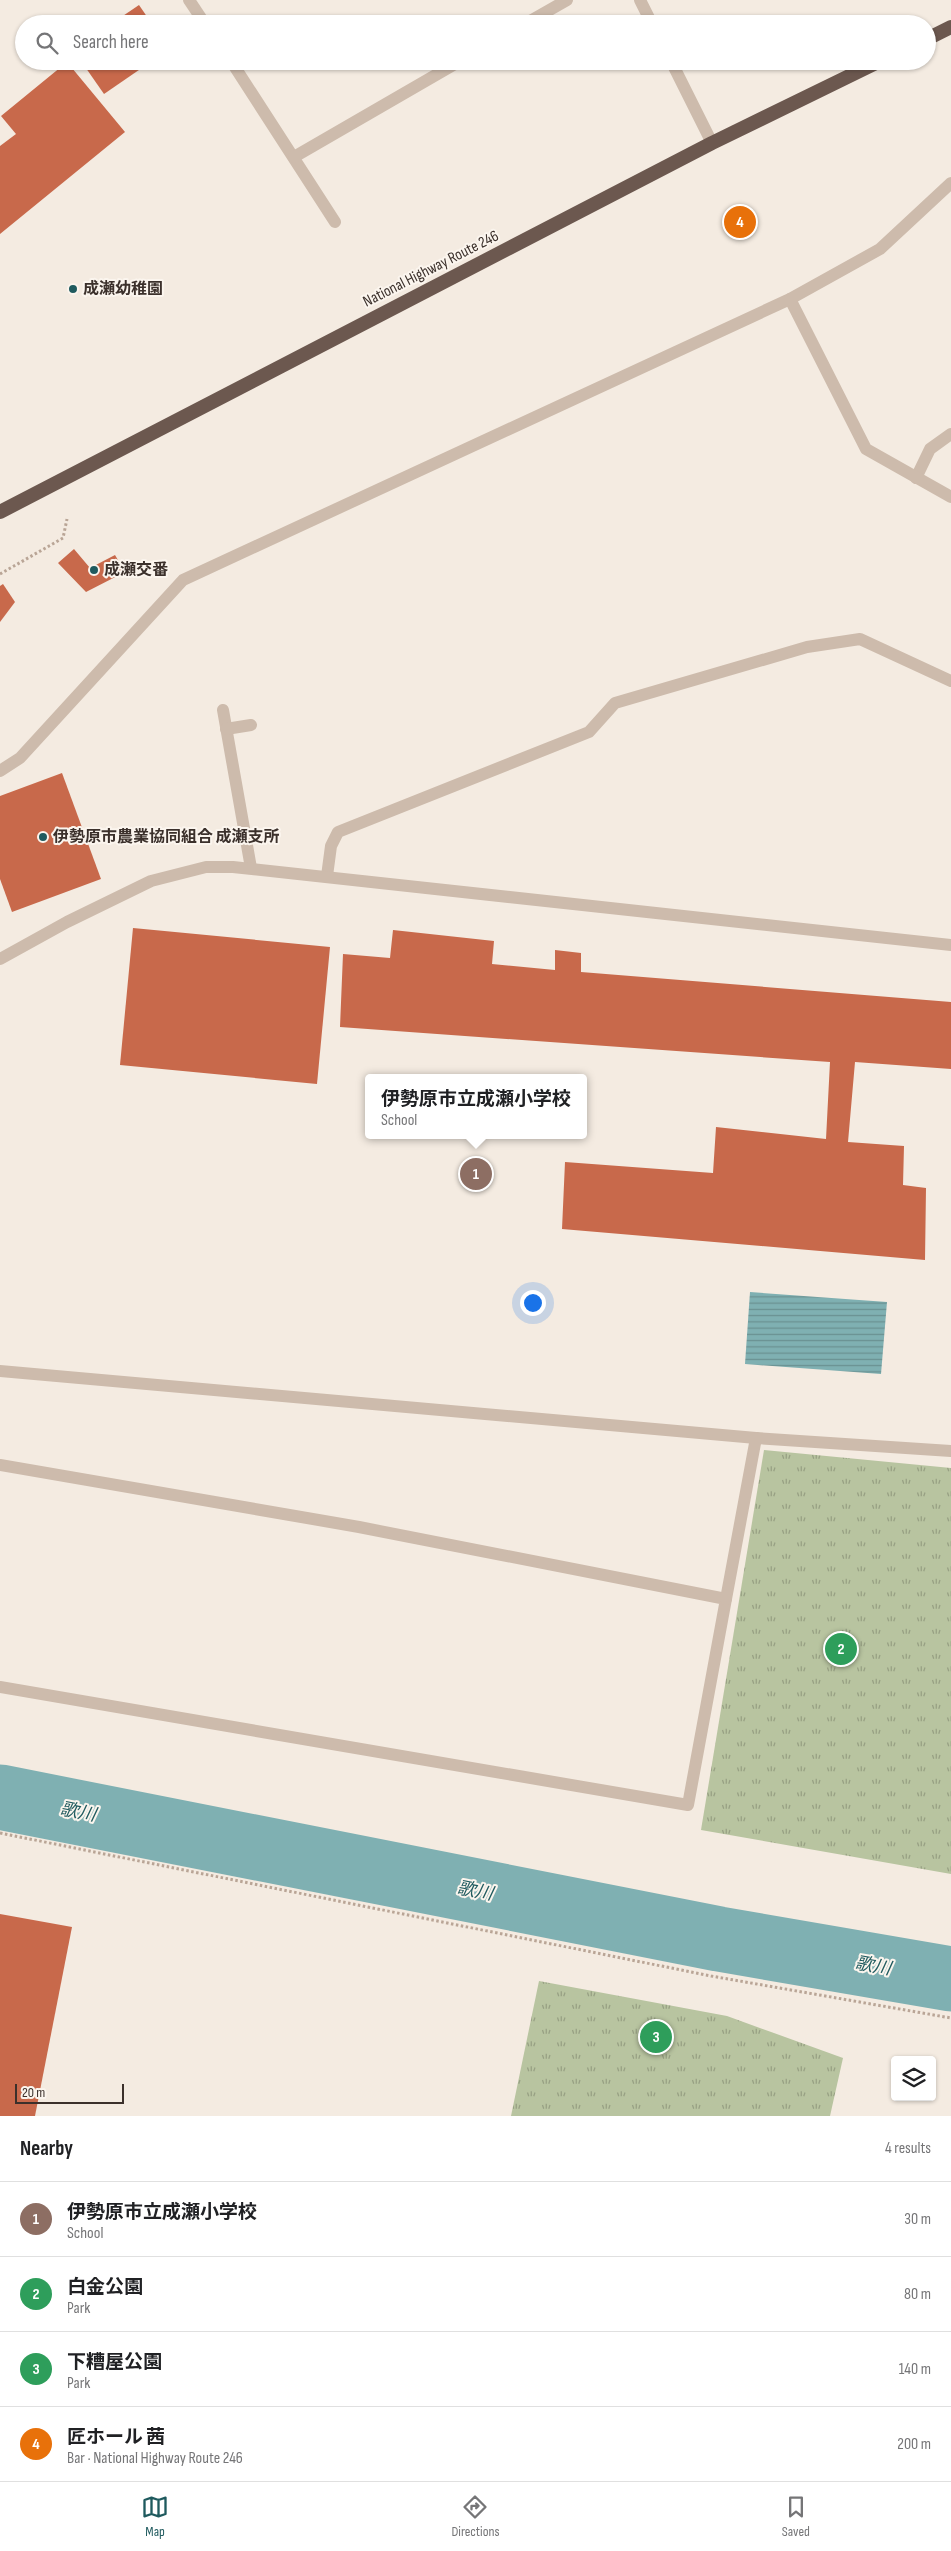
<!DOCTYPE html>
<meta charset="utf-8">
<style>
body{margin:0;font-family:"Sofia Sans Condensed","Noto Sans JP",sans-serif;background:#f6f6f6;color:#202124}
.controls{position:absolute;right:15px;bottom:15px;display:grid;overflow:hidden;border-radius:5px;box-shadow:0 1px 4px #0004}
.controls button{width:45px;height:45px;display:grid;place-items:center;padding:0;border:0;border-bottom:1px solid #e0e0e0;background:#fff;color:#202124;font:25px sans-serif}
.scale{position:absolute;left:15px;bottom:12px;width:109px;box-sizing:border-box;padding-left:5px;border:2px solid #3b302b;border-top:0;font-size:14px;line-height:18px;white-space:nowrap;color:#3b302b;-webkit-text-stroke:4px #fbf5ee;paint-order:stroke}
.you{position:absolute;left:532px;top:1302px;width:18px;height:18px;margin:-12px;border:4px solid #fff;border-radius:50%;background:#1a73e8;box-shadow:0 0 0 8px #1a73e833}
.badge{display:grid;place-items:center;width:32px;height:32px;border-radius:50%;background:#1f5a5e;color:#fff;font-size:16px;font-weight:700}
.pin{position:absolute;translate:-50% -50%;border:2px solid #fff;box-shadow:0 1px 5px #0006}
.popup{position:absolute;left:365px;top:1074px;width:222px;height:65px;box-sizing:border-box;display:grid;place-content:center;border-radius:5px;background:#fff;filter:drop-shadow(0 1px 4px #0005);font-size:16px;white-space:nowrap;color:#757577}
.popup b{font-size:19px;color:#202124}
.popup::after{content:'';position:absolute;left:50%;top:100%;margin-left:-10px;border:10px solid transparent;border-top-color:#fff}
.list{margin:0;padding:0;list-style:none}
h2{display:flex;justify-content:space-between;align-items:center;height:65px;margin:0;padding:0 20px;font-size:21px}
h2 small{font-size:16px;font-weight:400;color:#757577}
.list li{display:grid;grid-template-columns:32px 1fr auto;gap:15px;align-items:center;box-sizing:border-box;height:75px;padding:0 20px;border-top:1px solid #e0e0e0}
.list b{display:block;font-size:19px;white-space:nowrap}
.list p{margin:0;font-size:16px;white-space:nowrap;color:#757577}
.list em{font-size:16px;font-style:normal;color:#757577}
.icon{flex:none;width:28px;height:28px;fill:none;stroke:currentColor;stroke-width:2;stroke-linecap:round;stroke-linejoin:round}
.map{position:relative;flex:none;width:951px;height:2116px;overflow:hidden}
.search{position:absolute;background:#fff;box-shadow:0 1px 4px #0004;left:15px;right:15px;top:15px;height:55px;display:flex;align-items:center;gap:12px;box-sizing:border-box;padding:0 18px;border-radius:28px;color:#757577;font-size:19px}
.sheet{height:365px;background:#fff}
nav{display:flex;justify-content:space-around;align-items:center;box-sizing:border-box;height:70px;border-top:1px solid #e0e0e0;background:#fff;font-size:14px;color:#757577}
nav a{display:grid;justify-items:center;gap:2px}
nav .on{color:#1f5a5e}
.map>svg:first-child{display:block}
</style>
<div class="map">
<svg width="951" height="2116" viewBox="0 0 951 2116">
<defs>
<pattern id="grass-tufts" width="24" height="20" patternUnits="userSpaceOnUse" patternTransform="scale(1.25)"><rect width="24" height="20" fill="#b8c4a0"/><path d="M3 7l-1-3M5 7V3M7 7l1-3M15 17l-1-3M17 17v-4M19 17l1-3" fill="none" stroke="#97a083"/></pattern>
<pattern id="water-rules" width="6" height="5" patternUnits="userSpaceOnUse" patternTransform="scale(1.25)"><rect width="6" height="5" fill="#7fb0b2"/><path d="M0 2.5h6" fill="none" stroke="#699091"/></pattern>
</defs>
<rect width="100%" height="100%" fill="#f4ebe1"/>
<g fill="url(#grass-tufts)">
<path d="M764,1450L951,1468V1874L701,1830Z"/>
<path d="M539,1981L727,2016L843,2058L830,2116H511Z"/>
</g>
<path fill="url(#water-rules)" d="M750,1292L887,1302L881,1374L745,1364Z"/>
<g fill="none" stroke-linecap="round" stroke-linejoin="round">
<path stroke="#7fb0b2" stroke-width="65" d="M0,1797L719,1939L951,1979"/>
</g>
<g fill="#c8694b">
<path d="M139,5L152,24H111Z"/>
<path d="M81,61H152L104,94Z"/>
<path d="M67,62L125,132L0,234V146L16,134L1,116Z"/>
<path d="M74,549L90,568L115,555L125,572L86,592L58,563Z"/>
<path d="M3,584L15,602L0,622V586Z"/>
<path d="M62,773L101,879L12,912L0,879V796Z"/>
<path d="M133,928L330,947L317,1084L120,1065Z"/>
<path d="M393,930L494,941L492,964L555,970V950L581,953V972L951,1002V1069L855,1062L848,1142L904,1146L903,1185L926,1188L925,1260L562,1229L565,1162L713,1173L716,1127L826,1139L830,1062L340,1027L343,954L390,958Z"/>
<path d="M0,1914L72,1927L35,2116H0Z"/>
</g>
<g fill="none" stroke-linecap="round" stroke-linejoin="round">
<g stroke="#b9a596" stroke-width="3" stroke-dasharray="2.5 2.5" stroke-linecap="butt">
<path d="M0,574L63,538L67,519"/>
<path d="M0,1833L711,1976L951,2018"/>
</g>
<path stroke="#cdbbac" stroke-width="12" d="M916,478L930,449L951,434"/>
<g stroke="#cdbbac" stroke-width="12">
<path d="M189,0L205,24"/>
<path d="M640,0L652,24"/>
<path d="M525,24L567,0"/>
<path d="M231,61L335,222"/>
<path d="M671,61L712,143"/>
<path d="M294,157L460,61"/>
<path d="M790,299L866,449L951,497"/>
<path d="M223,710L251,868"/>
<path d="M226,729L251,725"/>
<path d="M0,771L20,758L183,580L790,299L880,249L951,183"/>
<path d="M327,876L331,846L338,832L589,732L615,703L807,647L860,639L951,681"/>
<path d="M0,1371L756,1438L951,1451"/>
<path d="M0,1465L359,1527L726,1599L688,1805L0,1687"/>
<path d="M726,1599L756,1438"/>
</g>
<path stroke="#cdbbac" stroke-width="12" d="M0,959L67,922L151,881L206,867H233L951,945"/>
<g stroke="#6c584f" stroke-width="14">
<path d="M927,39L951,27"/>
<path d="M0,512L712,143L880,61"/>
</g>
</g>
<g fill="#1f5a5e" stroke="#fbf5ee" stroke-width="2">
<circle cx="73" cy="289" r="5"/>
<circle cx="94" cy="570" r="5"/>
<circle cx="43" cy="837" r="5"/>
</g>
<g text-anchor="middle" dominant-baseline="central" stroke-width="4" stroke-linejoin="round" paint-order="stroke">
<g font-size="16" fill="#3b302b" stroke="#fbf5ee">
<text transform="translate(431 269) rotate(-27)">National Highway Route 246</text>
</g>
<g font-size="16" font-weight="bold" fill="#3b302b" stroke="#fbf5ee" text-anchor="start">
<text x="83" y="289">成瀬幼稚園</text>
<text x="104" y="570">成瀬交番</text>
<text x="53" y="837">伊勢原市農業協同組合 成瀬支所</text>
</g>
<g font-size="18" font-style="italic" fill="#1f5a5e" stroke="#fbf5ee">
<text transform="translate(78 1812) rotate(11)">歌川</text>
<text transform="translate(475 1891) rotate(11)">歌川</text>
<text transform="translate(873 1966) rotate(10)">歌川</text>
</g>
</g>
</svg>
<div class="controls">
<button><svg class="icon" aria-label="layers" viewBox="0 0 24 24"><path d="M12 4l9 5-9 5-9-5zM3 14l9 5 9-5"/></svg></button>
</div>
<div class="scale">20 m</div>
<div class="you"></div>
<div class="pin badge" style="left:476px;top:1174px;background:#8d6e63">1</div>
<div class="popup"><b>伊勢原市立成瀬小学校</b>School</div>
<div class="pin badge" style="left:841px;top:1649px;background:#2e9e5b">2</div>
<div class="pin badge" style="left:656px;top:2037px;background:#2e9e5b">3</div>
<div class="pin badge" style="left:740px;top:222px;background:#e8710a">4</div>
<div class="search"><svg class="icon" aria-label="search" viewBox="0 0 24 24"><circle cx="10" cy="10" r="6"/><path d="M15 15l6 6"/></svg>Search here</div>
</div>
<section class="sheet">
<h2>Nearby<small>4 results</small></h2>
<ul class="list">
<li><span class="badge" style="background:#8d6e63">1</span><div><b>伊勢原市立成瀬小学校</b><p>School</p></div><em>30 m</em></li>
<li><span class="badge" style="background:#2e9e5b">2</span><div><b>白金公園</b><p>Park</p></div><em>80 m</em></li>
<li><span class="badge" style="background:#2e9e5b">3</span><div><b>下糟屋公園</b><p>Park</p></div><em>140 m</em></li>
<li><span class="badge" style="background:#e8710a">4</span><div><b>匠ホール 茜</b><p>Bar · National Highway Route 246</p></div><em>200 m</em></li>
</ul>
</section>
<nav>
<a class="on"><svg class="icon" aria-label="map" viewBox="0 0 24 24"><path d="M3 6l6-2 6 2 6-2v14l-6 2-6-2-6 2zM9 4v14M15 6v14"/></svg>Map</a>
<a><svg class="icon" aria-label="directions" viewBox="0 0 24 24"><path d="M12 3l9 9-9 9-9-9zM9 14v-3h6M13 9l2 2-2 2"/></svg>Directions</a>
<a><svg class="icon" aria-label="saved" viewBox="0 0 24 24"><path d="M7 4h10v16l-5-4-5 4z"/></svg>Saved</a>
</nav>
